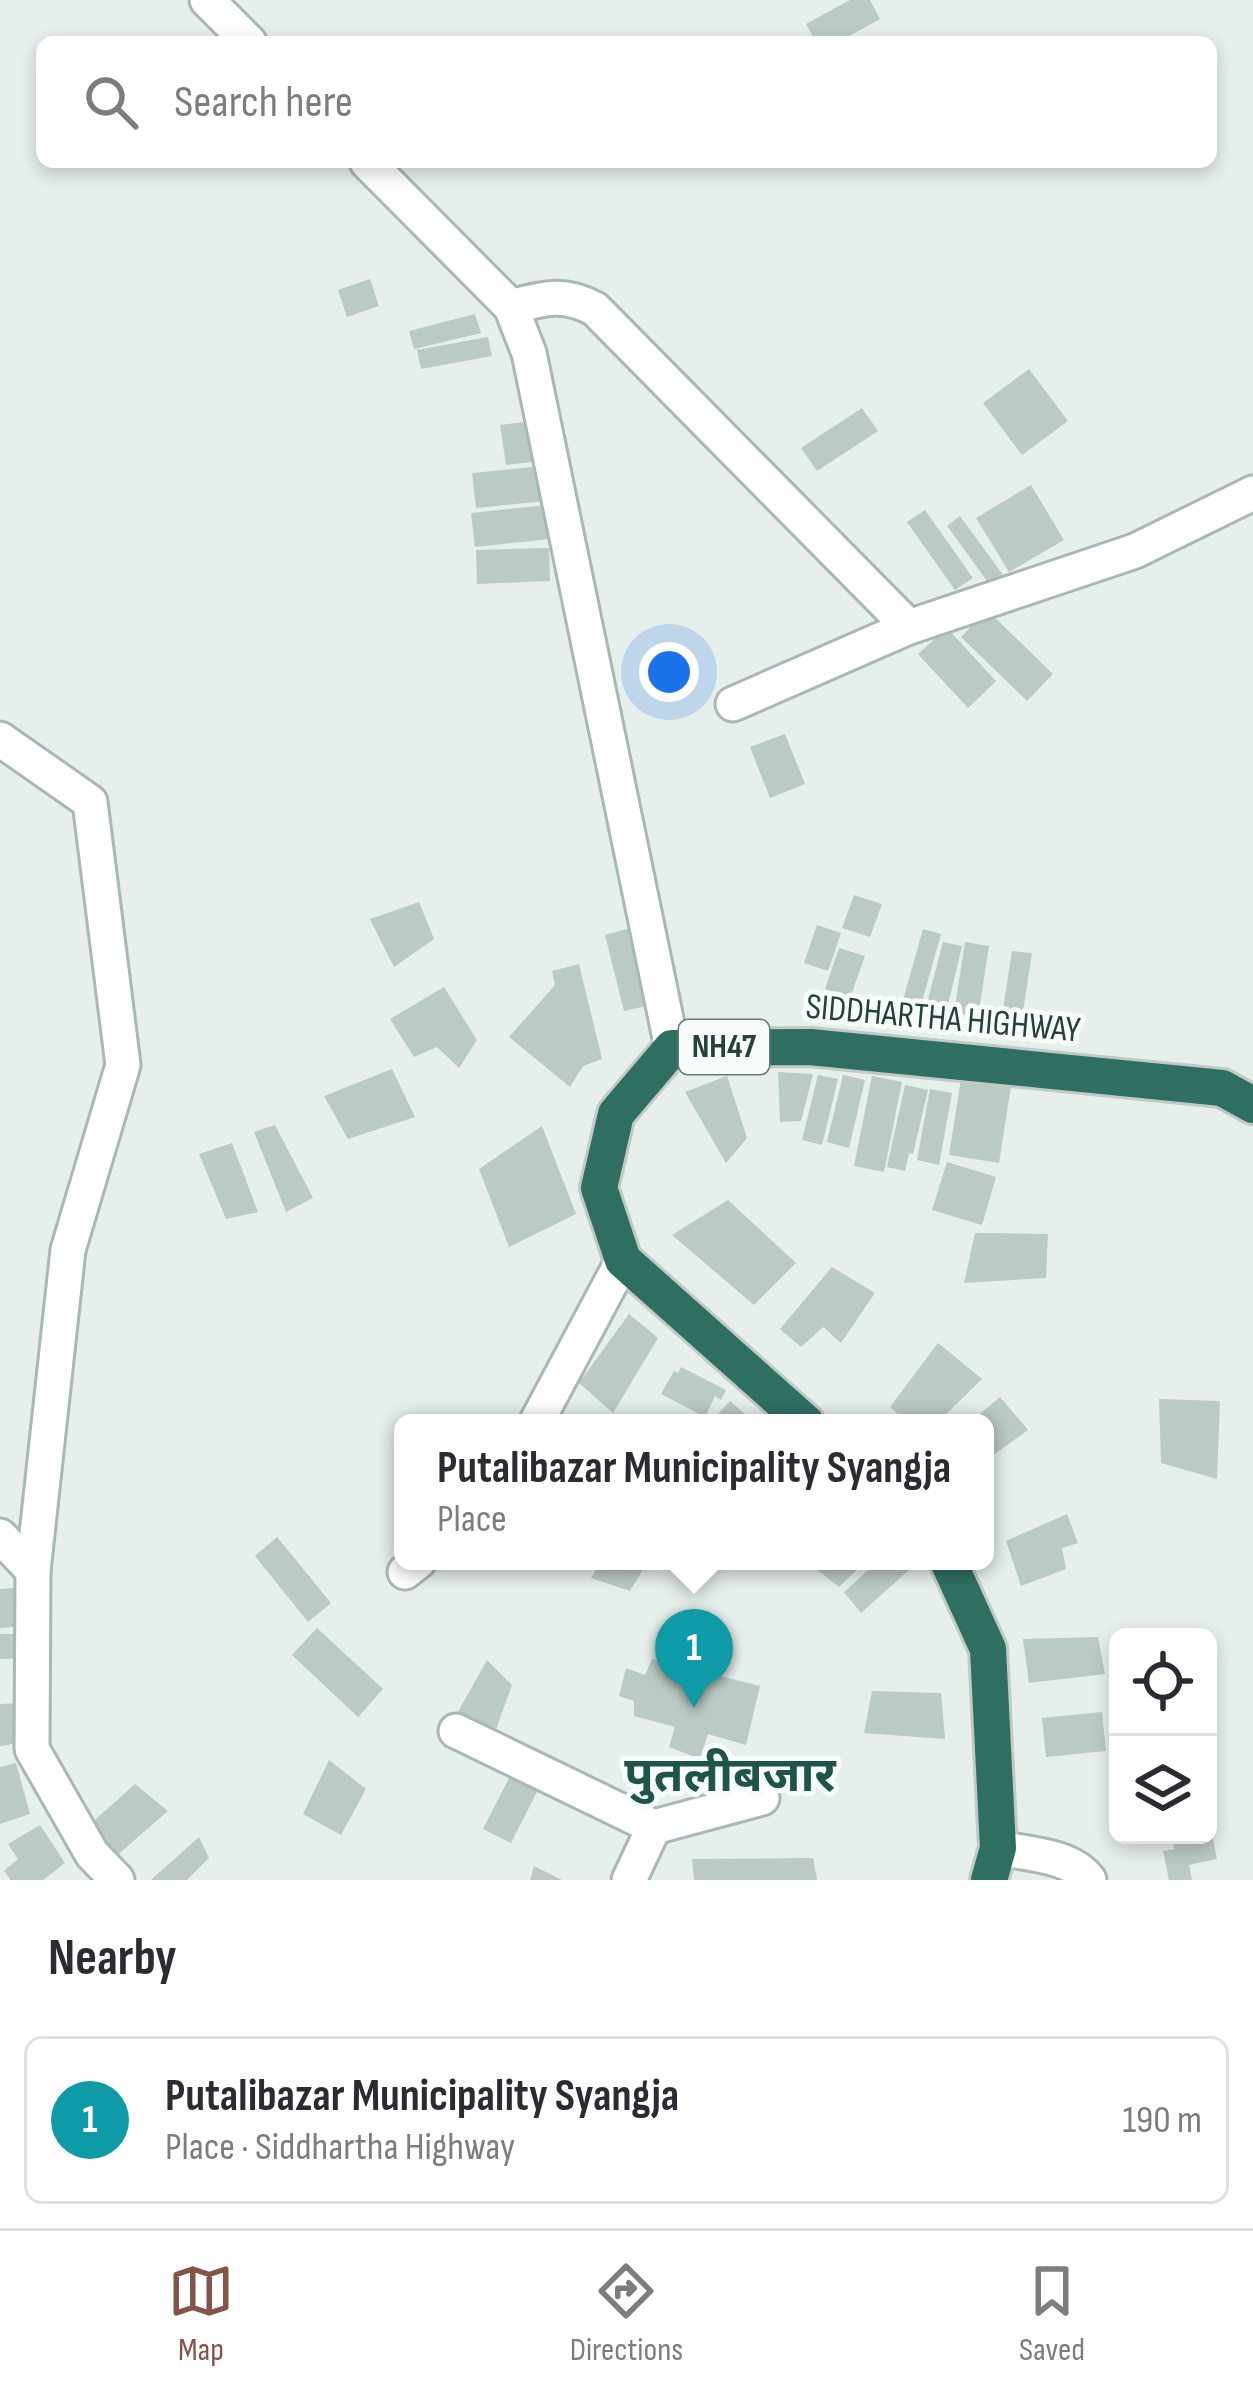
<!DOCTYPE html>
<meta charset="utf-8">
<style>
body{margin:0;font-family:"Sofia Sans Condensed","Noto Sans Devanagari",sans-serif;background:#f7f7f7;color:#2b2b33}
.controls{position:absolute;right:36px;bottom:36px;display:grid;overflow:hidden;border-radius:18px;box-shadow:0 6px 18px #0003}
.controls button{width:108px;height:108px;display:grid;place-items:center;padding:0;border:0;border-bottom:3px solid #e1e1e2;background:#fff;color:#2b2b33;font:60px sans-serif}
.you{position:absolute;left:669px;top:672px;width:42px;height:42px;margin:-30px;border:9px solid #fff;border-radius:50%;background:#1a73e8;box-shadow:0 0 0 18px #1a73e833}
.badge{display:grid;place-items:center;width:78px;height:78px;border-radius:50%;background:#855347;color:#fff;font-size:39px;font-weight:700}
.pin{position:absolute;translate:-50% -99px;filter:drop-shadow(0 3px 6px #0008)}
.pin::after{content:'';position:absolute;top:63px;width:42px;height:36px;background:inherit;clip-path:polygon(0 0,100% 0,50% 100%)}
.popup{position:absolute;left:394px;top:1414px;width:600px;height:156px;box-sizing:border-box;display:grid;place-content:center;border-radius:18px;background:#fff;filter:drop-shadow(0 3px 9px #0005);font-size:39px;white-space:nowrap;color:#7c7c81}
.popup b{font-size:45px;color:#2b2b33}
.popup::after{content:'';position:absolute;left:50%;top:100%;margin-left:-24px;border:24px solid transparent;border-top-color:#fff}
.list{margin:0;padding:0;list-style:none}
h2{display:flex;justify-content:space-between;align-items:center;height:156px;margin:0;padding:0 48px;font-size:51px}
h2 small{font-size:39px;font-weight:400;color:#7c7c81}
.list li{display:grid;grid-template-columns:78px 1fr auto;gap:36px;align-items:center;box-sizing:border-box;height:168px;margin:0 24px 24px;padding:0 24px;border:3px solid #e1e1e2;border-radius:18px}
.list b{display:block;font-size:45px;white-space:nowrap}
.list p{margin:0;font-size:39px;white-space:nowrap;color:#7c7c81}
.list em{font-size:39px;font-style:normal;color:#7c7c81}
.icon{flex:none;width:66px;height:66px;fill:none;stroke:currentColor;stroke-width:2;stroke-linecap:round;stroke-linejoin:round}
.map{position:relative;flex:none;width:1253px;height:1880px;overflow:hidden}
.search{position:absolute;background:#fff;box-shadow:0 6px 18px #0003;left:36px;right:36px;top:36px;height:132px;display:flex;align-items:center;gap:30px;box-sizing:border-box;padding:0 42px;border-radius:18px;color:#7c7c81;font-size:45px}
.sheet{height:348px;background:#fff}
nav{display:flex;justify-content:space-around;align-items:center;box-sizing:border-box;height:168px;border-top:3px solid #e1e1e2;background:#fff;font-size:33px;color:#7c7c81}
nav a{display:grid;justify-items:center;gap:6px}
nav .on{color:#855347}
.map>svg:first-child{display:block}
</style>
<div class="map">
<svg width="1253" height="1880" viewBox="0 0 1253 1880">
<rect width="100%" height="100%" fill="#e6efeb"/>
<g fill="#bbcac4">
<path d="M850,0H870L880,19L838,42H816L806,24Z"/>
<path d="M370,279L379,306L347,317L338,290Z"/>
<path d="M475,314L481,333L414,349L409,331Z"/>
<path d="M488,337L492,356L421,369L417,350Z"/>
<path d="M1029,369L1068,421L1022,455L983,403Z"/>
<path d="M862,408L878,431L817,471L801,448Z"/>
<path d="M541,420L547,460L506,465L500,425Z"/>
<path d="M542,466L546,501L476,508L472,473Z"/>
<path d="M1031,485L1064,540L1009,572L976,518Z"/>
<path d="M547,505L550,539L475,547L471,513Z"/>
<path d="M925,510L973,578L955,590L907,522Z"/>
<path d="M960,516L1003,575L990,585L947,526Z"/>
<path d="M549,548L550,581L477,584L476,550Z"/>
<path d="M987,610L1053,674L1027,701L961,637Z"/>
<path d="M947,628L996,681L968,708L918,654Z"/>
<path d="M785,734L805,784L770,798L750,747Z"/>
<path d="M854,895L882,904L870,937L842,928Z"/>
<path d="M419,902L434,939L394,967L370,919Z"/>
<path d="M817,925L841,933L828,971L804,963Z"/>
<path d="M634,927L651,1005L624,1011L605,935Z"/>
<path d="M923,929L941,934L921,1005L903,1000Z"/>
<path d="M943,942L962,946L946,1013L926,1007Z"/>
<path d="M965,942L989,946L978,1017L954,1013Z"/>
<path d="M839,948L865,956L850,998L825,989Z"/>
<path d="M1012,951L1032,953L1022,1018L1002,1016Z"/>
<path d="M579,964L602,1059L583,1066L570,1087L509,1037L555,985L552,971Z"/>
<path d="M444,987L477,1040L459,1068L437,1047L414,1057L390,1019Z"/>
<path d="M392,1069L415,1117L348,1139L324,1096Z"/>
<path d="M778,1072L813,1074L801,1121L780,1122Z"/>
<path d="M818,1075L838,1079L822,1145L802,1140Z"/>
<path d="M843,1075L865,1080L849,1148L827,1142Z"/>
<path d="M727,1076L747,1138L726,1163L685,1092Z"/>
<path d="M872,1076L902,1082L884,1172L854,1166Z"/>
<path d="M961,1079L1011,1086L999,1163L949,1155Z"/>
<path d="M905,1085L928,1090L913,1154L909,1153L905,1171L887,1167Z"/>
<path d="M930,1089L952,1093L939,1165L917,1160Z"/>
<path d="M275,1125L313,1198L286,1212L254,1132Z"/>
<path d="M542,1126L576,1214L509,1247L479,1169Z"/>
<path d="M232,1143L258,1212L226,1219L199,1154Z"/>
<path d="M947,1162L996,1177L982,1225L932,1210Z"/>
<path d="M728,1200L796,1263L754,1305L672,1235Z"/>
<path d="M975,1233L1048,1234L1046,1278L964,1283Z"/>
<path d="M832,1267L875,1293L841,1343L823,1327L801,1347L780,1329Z"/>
<path d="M629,1314L658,1338L613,1413L579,1383Z"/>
<path d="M938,1343L982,1379L937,1423H908L890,1407Z"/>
<path d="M681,1367L726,1390L721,1400L715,1396L705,1417L661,1394L674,1371L678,1373Z"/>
<path d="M1000,1397L1028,1430L985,1461V1423H969Z"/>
<path d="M1159,1399L1220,1401L1217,1479L1161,1463Z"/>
<path d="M730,1401L747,1416L742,1423H710Z"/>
<path d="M1067,1514L1078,1543L1062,1548L1066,1569L1021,1586L1006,1541Z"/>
<path d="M277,1537L331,1603L308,1622L255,1556Z"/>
<path d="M601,1561H648L630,1591L591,1578Z"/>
<path d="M824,1561H866L839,1587L816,1569Z"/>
<path d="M878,1561H900L909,1570L861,1613L844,1592Z"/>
<path d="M29,1587V1626L0,1628V1589Z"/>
<path d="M317,1628L383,1689L358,1717L292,1655Z"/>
<path d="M0,1634H26L25,1658L0,1659Z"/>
<path d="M1098,1637L1105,1674L1029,1683L1023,1639Z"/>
<path d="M652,1659L760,1686L746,1745L708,1734L700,1759L669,1747L675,1727L634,1716V1701L619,1696L626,1668L645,1675Z"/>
<path d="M487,1660L512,1685L493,1738L454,1719Z"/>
<path d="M872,1691L941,1693L945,1739L864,1733Z"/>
<path d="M20,1703L19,1743L0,1746V1704Z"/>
<path d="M1102,1712L1106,1751L1046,1757L1042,1718Z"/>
<path d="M329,1760L366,1789L341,1835L303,1814Z"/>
<path d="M16,1763L30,1814L0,1824V1767Z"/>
<path d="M510,1776L537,1792L511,1843L483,1829Z"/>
<path d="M135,1784L168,1811L114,1858L86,1828Z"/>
<path d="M40,1825L65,1863L43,1880H11L4,1871L18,1859L8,1844Z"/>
<path d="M1171,1835H1212L1217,1859L1189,1865L1192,1880H1169L1163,1851L1174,1849Z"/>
<path d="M199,1837L209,1858L187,1880H151Z"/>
<path d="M813,1858L817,1880H694L692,1859Z"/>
<path d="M534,1866L562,1880H530Z"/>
</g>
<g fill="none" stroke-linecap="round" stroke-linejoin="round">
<g stroke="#a8b8b2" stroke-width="39">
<g id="street">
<path d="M207,0L249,42"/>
<path d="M367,162L511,307L529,353L672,1048"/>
<path d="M511,307C544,298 564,292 595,309L909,627"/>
<path d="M733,704L909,627L1135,551L1253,493"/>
<path d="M0,739L90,802L123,1065L68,1250L33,1571L32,1749L92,1854L117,1880"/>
<path d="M536,1423L623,1260"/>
<path d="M0,1536L33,1571"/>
<path d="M405,1572L419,1561"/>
<path d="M456,1731L654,1827L762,1798"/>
<path d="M998,1848C1027,1854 1071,1855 1089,1880"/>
<path d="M629,1880L654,1827"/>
</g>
</g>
<g stroke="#c2cac8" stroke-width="42">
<g id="highway">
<path d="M806,1423L623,1260L599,1188L616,1114L672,1048L810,1047L1222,1088L1253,1105"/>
<path d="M948,1561L988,1649L998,1848L989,1880"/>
</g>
</g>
<use href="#street" stroke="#fff" stroke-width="33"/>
<use href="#highway" stroke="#2f6f62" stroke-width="36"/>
</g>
<g text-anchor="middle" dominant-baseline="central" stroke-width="10" stroke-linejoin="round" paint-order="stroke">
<rect fill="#f7fbf9" stroke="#637a73" stroke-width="3" x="679" y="1020" width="90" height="54" rx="9"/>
<g font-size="33" font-weight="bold" fill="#24423a">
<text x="724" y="1047">NH47</text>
</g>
<g font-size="36" fill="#24423a" stroke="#f7fbf9">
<text transform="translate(943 1019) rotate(5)">SIDDHARTHA HIGHWAY</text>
</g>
<g font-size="48" font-weight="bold" fill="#1f5548" stroke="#f7fbf9">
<text x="730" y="1776">पुतलीबजार</text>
</g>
</g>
</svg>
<div class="controls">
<button><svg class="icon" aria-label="locate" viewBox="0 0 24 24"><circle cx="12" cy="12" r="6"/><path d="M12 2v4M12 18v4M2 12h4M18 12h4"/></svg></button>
<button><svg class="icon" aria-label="layers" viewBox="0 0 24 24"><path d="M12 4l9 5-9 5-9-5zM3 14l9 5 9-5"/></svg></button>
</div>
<div class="you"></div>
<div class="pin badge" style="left:694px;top:1708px;background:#0f9aa8">1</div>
<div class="popup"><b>Putalibazar Municipality Syangja</b>Place</div>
<div class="search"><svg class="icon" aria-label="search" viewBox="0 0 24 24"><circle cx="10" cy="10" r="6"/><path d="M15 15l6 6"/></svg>Search here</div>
</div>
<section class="sheet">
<h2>Nearby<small></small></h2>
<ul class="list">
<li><span class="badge" style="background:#0f9aa8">1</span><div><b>Putalibazar Municipality Syangja</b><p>Place · Siddhartha Highway</p></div><em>190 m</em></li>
</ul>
</section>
<nav>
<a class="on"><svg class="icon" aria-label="map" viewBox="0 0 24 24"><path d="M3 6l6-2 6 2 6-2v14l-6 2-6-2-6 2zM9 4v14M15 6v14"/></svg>Map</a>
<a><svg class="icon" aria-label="directions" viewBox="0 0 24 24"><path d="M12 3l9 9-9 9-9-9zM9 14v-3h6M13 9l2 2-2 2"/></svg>Directions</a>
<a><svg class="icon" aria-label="saved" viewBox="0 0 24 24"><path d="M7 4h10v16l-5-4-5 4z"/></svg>Saved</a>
</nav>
